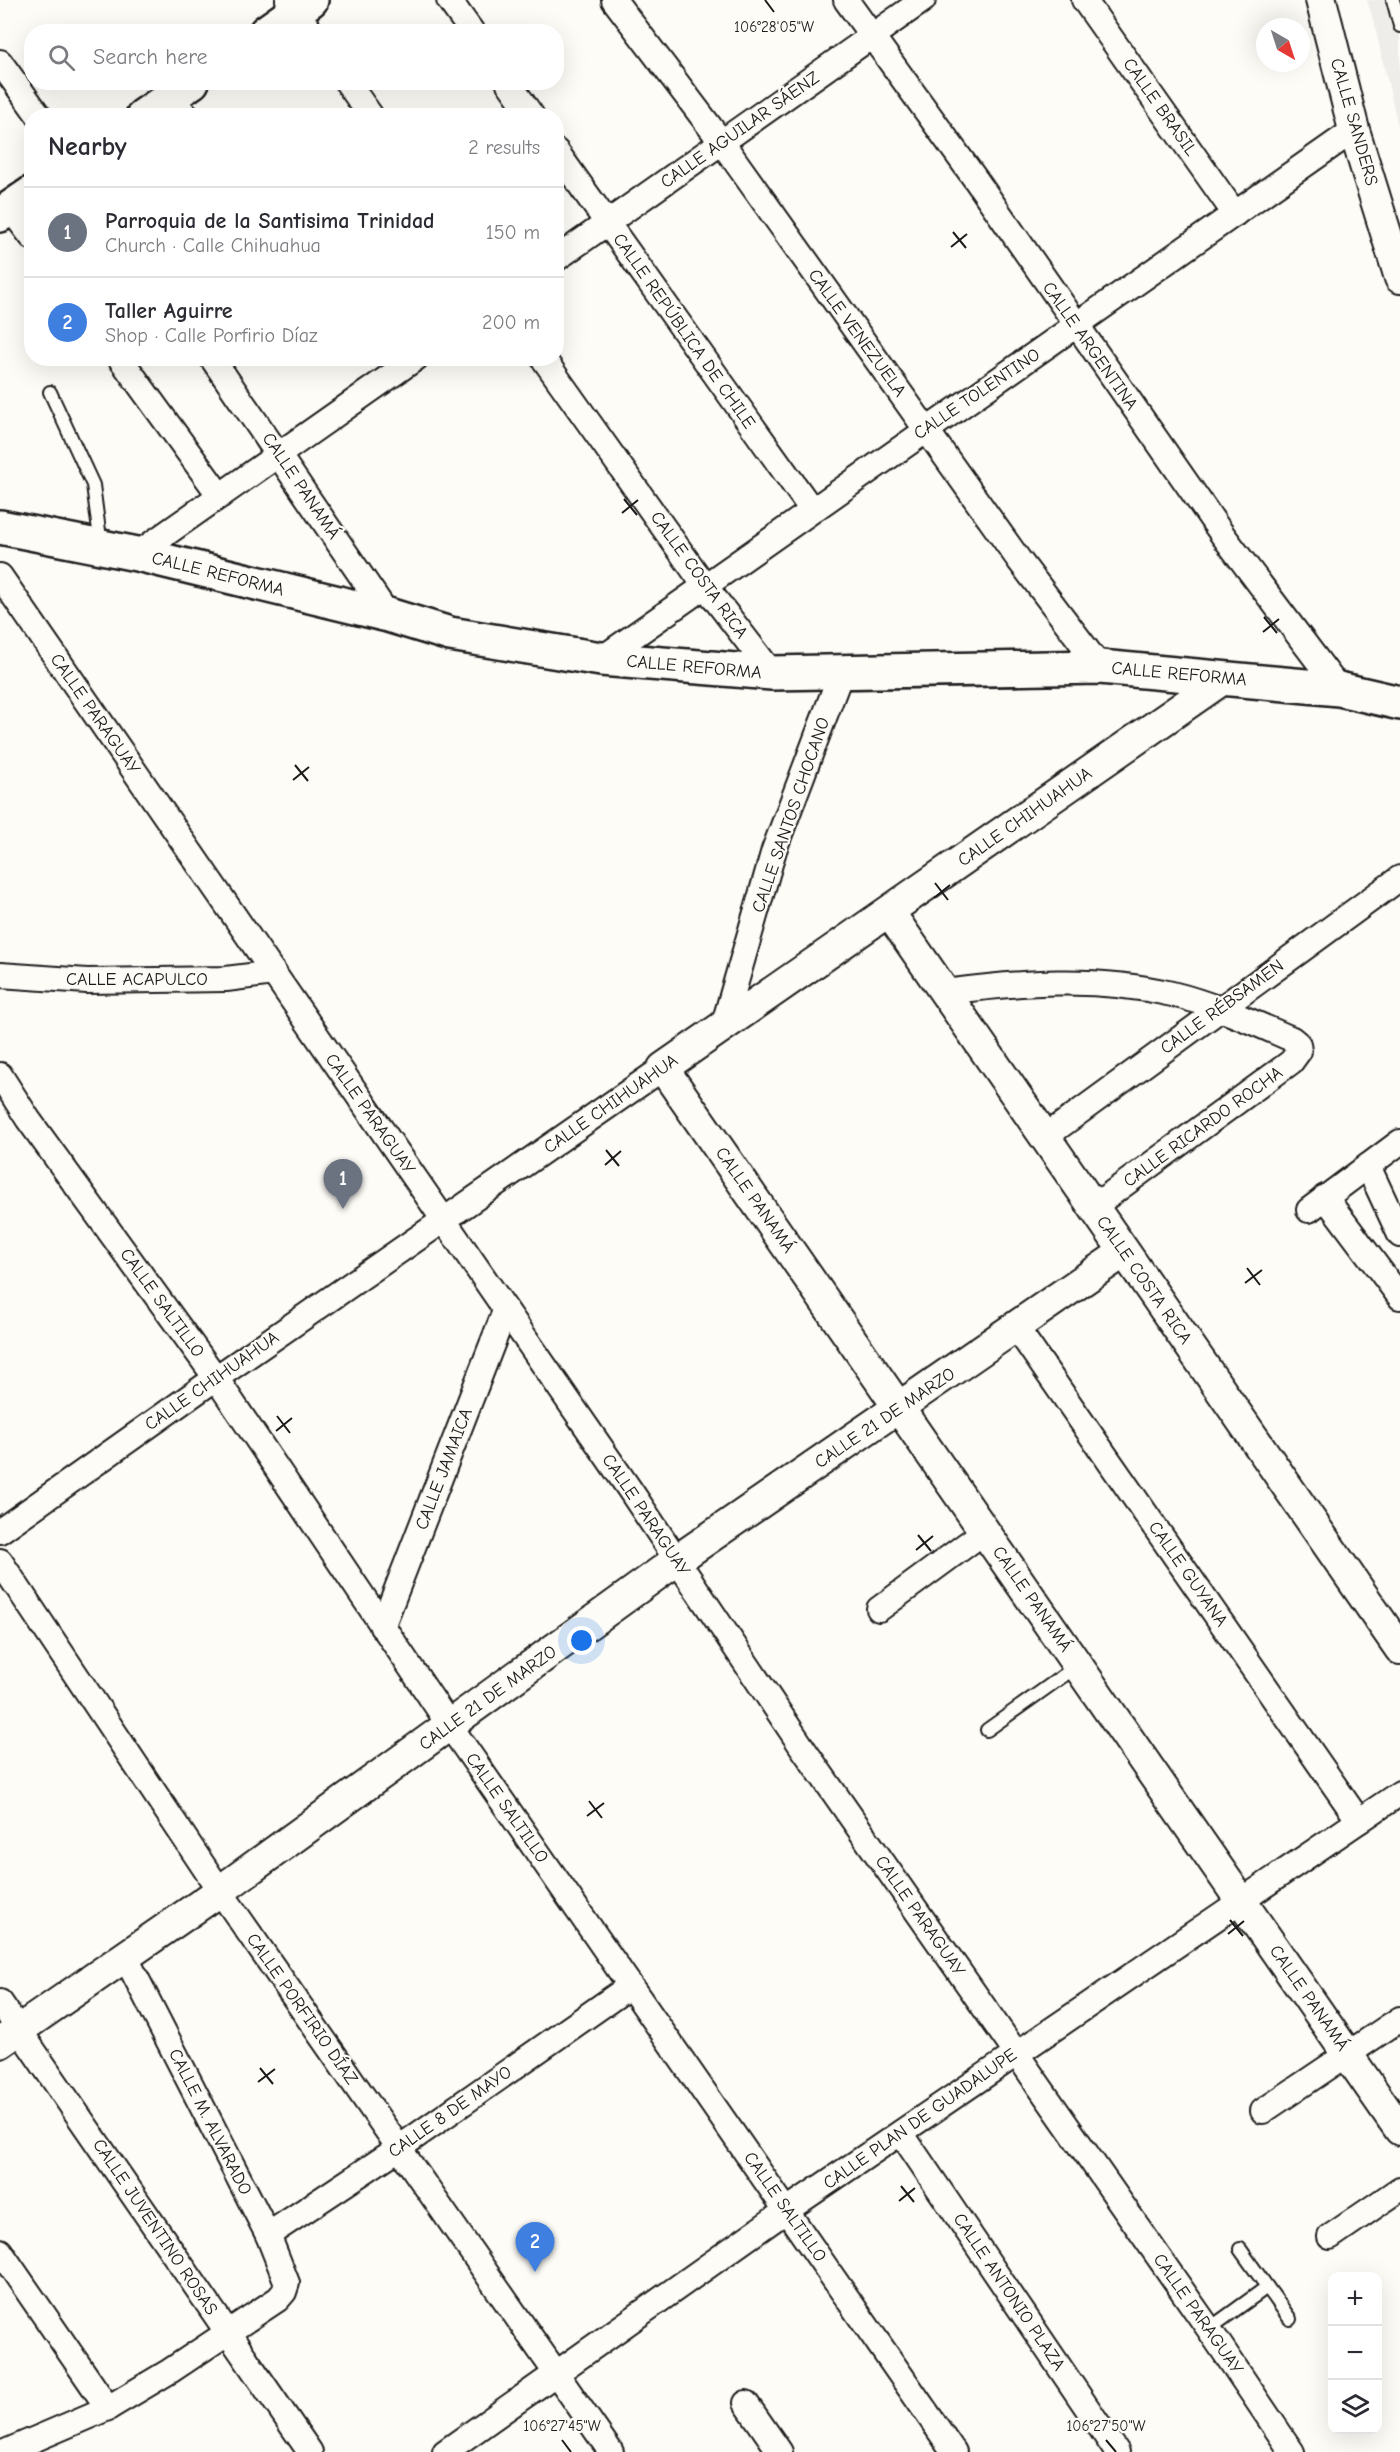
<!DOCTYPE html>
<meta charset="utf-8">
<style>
body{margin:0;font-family:"Comic Neue",sans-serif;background:#f2f2f3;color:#2b2b33}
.controls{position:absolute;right:18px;bottom:18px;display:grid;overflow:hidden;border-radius:12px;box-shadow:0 6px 24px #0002}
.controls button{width:54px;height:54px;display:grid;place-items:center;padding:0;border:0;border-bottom:2px solid #e1e1e2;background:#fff;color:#2b2b33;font:30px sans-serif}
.compass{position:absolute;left:1256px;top:18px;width:54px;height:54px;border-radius:50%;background:#fff;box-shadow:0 6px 24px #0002;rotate:141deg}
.you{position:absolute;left:582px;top:1641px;width:21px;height:21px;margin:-15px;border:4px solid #fff;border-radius:50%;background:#1a73e8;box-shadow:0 0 0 9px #1a73e833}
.badge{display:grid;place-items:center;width:39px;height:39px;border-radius:50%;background:#1a73e8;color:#fff;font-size:20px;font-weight:700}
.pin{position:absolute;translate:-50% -50px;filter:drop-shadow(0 2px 3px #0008)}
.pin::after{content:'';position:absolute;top:32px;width:21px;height:18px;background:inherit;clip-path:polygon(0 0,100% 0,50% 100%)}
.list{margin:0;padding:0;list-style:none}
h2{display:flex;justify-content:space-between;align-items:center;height:78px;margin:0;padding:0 24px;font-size:26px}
h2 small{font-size:20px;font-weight:400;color:#7c7c81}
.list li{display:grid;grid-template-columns:39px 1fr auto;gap:18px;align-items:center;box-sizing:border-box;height:90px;padding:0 24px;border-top:2px solid #e1e1e2}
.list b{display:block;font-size:22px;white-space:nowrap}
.list p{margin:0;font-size:20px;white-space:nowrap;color:#7c7c81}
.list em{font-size:20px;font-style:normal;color:#7c7c81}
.icon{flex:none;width:33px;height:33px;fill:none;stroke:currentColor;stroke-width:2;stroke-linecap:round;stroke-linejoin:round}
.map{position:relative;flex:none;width:1400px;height:2452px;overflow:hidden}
.search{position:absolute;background:#fff;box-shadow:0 6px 24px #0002;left:24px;top:24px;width:540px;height:66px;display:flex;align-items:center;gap:15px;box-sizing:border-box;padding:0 21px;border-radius:24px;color:#7c7c81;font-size:22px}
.panel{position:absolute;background:#fff;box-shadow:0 6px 24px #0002;left:24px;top:108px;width:540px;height:258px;border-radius:24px}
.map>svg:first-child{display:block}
</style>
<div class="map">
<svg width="1400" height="2452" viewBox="0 0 1400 2452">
<rect width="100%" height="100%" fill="#fdfcf7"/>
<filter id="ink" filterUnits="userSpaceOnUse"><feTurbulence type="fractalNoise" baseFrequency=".0167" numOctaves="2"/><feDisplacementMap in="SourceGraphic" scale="12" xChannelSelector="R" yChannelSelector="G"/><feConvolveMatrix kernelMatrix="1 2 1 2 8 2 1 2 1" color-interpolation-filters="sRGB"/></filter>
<g filter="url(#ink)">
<path fill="#eeede9" d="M1367,0H1400V135L1374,23Z"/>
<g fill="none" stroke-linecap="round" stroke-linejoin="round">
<g stroke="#1c1c1c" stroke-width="16">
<g id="service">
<path d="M1393,0L1400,26"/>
<path d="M175,95L195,116"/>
<path d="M50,392L93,485L101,546"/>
<path d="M987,1730L1077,1666"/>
<path d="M1240,2249L1290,2319"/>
<path d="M1209,2329L1267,2287"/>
</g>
</g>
<g stroke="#1c1c1c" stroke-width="28">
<g id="minor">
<path d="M288,0L311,32"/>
<path d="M449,0L472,32"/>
<path d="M614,0L723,144L1019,560L1100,667"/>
<path d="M846,0L976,180L1222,534L1339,689"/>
<path d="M1084,0L1235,214"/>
<path d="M0,62L39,116"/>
<path d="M347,82L371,116"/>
<path d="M508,82L532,116"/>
<path d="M556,151L812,510"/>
<path d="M10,208L32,237"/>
<path d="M556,259L923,0"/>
<path d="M120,358L220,496"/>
<path d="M212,358L388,615"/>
<path d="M543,358L705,586L772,673"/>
<path d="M137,554L416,358"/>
<path d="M0,576L630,1490L802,1747L1209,2329L1292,2452"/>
<path d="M601,659L1354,130"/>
<path d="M0,975L87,981L226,979L274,973"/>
<path d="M945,992C1021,982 1096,976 1172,994C1213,1004 1252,1022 1292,1039L1298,1044L1299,1051L1291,1062L1093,1207"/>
<path d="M723,1027L774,850L841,673"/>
<path d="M0,1075L28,1119L216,1378L450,1726L954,2452"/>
<path d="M1045,1137L1400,878"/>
<path d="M1368,1166L1400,1235"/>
<path d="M1325,1197L1400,1297"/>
<path d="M1309,1210L1400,1142"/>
<path d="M1016,1327L1359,1821"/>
<path d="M0,1531L216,1378L663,1068"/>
<path d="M0,1561L220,1891L611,2452"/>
<path d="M879,1609L985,1531"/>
<path d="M382,1627L505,1311"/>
<path d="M0,2002L310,2452"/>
<path d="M1263,2111L1400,2019"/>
<path d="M901,2133L1117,2452"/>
<path d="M268,2235L399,2148L630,1986"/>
<path d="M1330,2237L1400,2189"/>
<path d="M0,2251L108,2408"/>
<path d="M746,2403L780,2452"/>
<path d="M5,2452L108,2408L170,2371L278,2299L284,2292L287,2283L268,2235L125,1956"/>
<path d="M445,2452L787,2210L1400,1793"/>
</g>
</g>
<g stroke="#1c1c1c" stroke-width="34">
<g id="tertiary">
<path d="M1321,0L1354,130L1400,278"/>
<path d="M1223,679L663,1068L1400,2130"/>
<path d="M889,912L1400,1649"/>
<path d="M0,2043L220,1891L677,1560L1124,1252"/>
</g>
</g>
<g stroke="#1c1c1c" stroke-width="38">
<path id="secondary" d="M0,527L137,554L388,615L450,634L601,659L772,673L1100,667L1339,689L1400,703"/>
</g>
<g stroke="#1c1c1c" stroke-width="38">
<g id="primary">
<path d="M266,32L311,0"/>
<path d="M143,116L192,82"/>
<path d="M0,215L32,193"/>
</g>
</g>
<use href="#service" stroke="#fdfcf7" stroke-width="12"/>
<use href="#minor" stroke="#fdfcf7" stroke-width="24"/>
<use href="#tertiary" stroke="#fdfcf7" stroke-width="30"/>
<use href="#secondary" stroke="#fdfcf7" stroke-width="33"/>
<use href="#primary" stroke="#fdfcf7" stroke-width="33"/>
</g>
</g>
<path fill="none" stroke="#1c1c1c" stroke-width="2" d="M765,0L774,12M953,232L966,248M951,247L967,234M624,499L637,515M622,513L638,500M1264,617L1277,633M1263,632L1279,619M295,765L308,781M293,780L309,767M935,883L948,900M934,898L950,885M606,1150L619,1166M605,1165L621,1151M1247,1268L1260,1285M1245,1283L1262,1270M277,1416L290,1433M276,1431L292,1418M918,1535L931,1551M916,1550L933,1536M589,1801L602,1818M587,1816L604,1803M1230,1920L1243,1936M1228,1934L1244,1921M260,2068L273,2084M258,2082L275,2069M901,2186L914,2202M899,2201L915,2188M562,2440L571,2452M1106,2440L1116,2452"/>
<g text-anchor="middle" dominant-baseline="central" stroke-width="4.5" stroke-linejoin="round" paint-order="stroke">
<g font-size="18" fill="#1c1c1c" stroke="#fdfcf7">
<text transform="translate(1160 107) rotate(55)">CALLE BRASIL</text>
<text transform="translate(1354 122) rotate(74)">CALLE SANDERS</text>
<text transform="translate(740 130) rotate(-35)">CALLE AGUILAR SÁENZ</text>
<text transform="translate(684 331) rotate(55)">CALLE REPÚBLICA DE CHILE</text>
<text transform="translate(857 333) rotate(54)">CALLE VENEZUELA</text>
<text transform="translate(1090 346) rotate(55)">CALLE ARGENTINA</text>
<text transform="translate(977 394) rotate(-34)">CALLE TOLENTINO</text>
<text transform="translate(301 486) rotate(56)">CALLE PANAMÁ</text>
<text transform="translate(218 574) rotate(14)">CALLE REFORMA</text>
<text transform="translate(699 575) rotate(54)">CALLE COSTA RICA</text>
<text transform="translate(694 667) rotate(5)">CALLE REFORMA</text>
<text transform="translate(1179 674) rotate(5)">CALLE REFORMA</text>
<text transform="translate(95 714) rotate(55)">CALLE PARAGUAY</text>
<text transform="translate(791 815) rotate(-71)">CALLE SANTOS CHOCANO</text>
<text transform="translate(1025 817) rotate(-35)">CALLE CHIHUAHUA</text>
<text x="137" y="979">CALLE ACAPULCO</text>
<text transform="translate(1222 1007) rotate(-36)">CALLE RÉBSAMEN</text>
<text transform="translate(611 1104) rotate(-35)">CALLE CHIHUAHUA</text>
<text transform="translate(370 1114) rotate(55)">CALLE PARAGUAY</text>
<text transform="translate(1203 1127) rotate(-36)">CALLE RICARDO ROCHA</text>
<text transform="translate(755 1200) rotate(55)">CALLE PANAMÁ</text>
<text transform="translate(1144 1280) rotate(55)">CALLE COSTA RICA</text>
<text transform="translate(162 1303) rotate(54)">CALLE SALTILLO</text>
<text transform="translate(212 1381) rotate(-35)">CALLE CHIHUAHUA</text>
<text transform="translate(885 1418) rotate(-34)">CALLE 21 DE MARZO</text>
<text transform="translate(444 1469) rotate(-69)">CALLE JAMAICA</text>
<text transform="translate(646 1515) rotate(56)">CALLE PARAGUAY</text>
<text transform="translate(1188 1574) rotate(55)">CALLE GUYANA</text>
<text transform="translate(1032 1599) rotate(55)">CALLE PANAMÁ</text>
<text transform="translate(488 1698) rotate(-36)">CALLE 21 DE MARZO</text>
<text transform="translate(507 1808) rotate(55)">CALLE SALTILLO</text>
<text transform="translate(920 1916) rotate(55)">CALLE PARAGUAY</text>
<text transform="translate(1309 1998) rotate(55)">CALLE PANAMÁ</text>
<text transform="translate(302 2009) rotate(55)">CALLE PORFIRIO DÍAZ</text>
<text transform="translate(450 2112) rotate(-35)">CALLE 8 DE MAYO</text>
<text transform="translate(920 2119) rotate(-35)">CALLE PLAN DE GUADALUPE</text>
<text transform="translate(210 2122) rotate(63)">CALLE M. ALVARADO</text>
<text transform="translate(785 2207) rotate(55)">CALLE SALTILLO</text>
<text transform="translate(155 2227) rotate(56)">CALLE JUVENTINO ROSAS</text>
<text transform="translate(1009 2292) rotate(56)">CALLE ANTONIO PLAZA</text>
<text transform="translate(1198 2314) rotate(55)">CALLE PARAGUAY</text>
</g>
</g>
<g font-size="15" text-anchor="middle" fill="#1c1c1c" stroke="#fdfcf7" stroke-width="4.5" stroke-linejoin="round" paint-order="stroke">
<text x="774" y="32">106°28'05"W</text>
<text x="562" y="2431">106°27'45"W</text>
<text x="1106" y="2431">106°27'50"W</text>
</g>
</svg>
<div class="controls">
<button>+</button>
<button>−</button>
<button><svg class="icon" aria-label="layers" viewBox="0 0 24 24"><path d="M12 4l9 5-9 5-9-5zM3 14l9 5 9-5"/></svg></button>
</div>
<svg class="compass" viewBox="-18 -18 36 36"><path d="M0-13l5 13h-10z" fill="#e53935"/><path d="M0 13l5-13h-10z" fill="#7c7c81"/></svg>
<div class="you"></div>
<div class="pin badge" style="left:343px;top:1209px;background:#6b7280">1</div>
<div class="pin badge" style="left:535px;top:2272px;background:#3f7fe0">2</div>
<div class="search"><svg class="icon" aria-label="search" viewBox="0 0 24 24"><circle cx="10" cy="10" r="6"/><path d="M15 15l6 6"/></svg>Search here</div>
<section class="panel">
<h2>Nearby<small>2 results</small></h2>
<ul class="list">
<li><span class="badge" style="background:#6b7280">1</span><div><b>Parroquia de la Santisima Trinidad</b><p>Church · Calle Chihuahua</p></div><em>150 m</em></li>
<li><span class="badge" style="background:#3f7fe0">2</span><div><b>Taller Aguirre</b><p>Shop · Calle Porfirio Díaz</p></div><em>200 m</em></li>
</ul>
</section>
</div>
